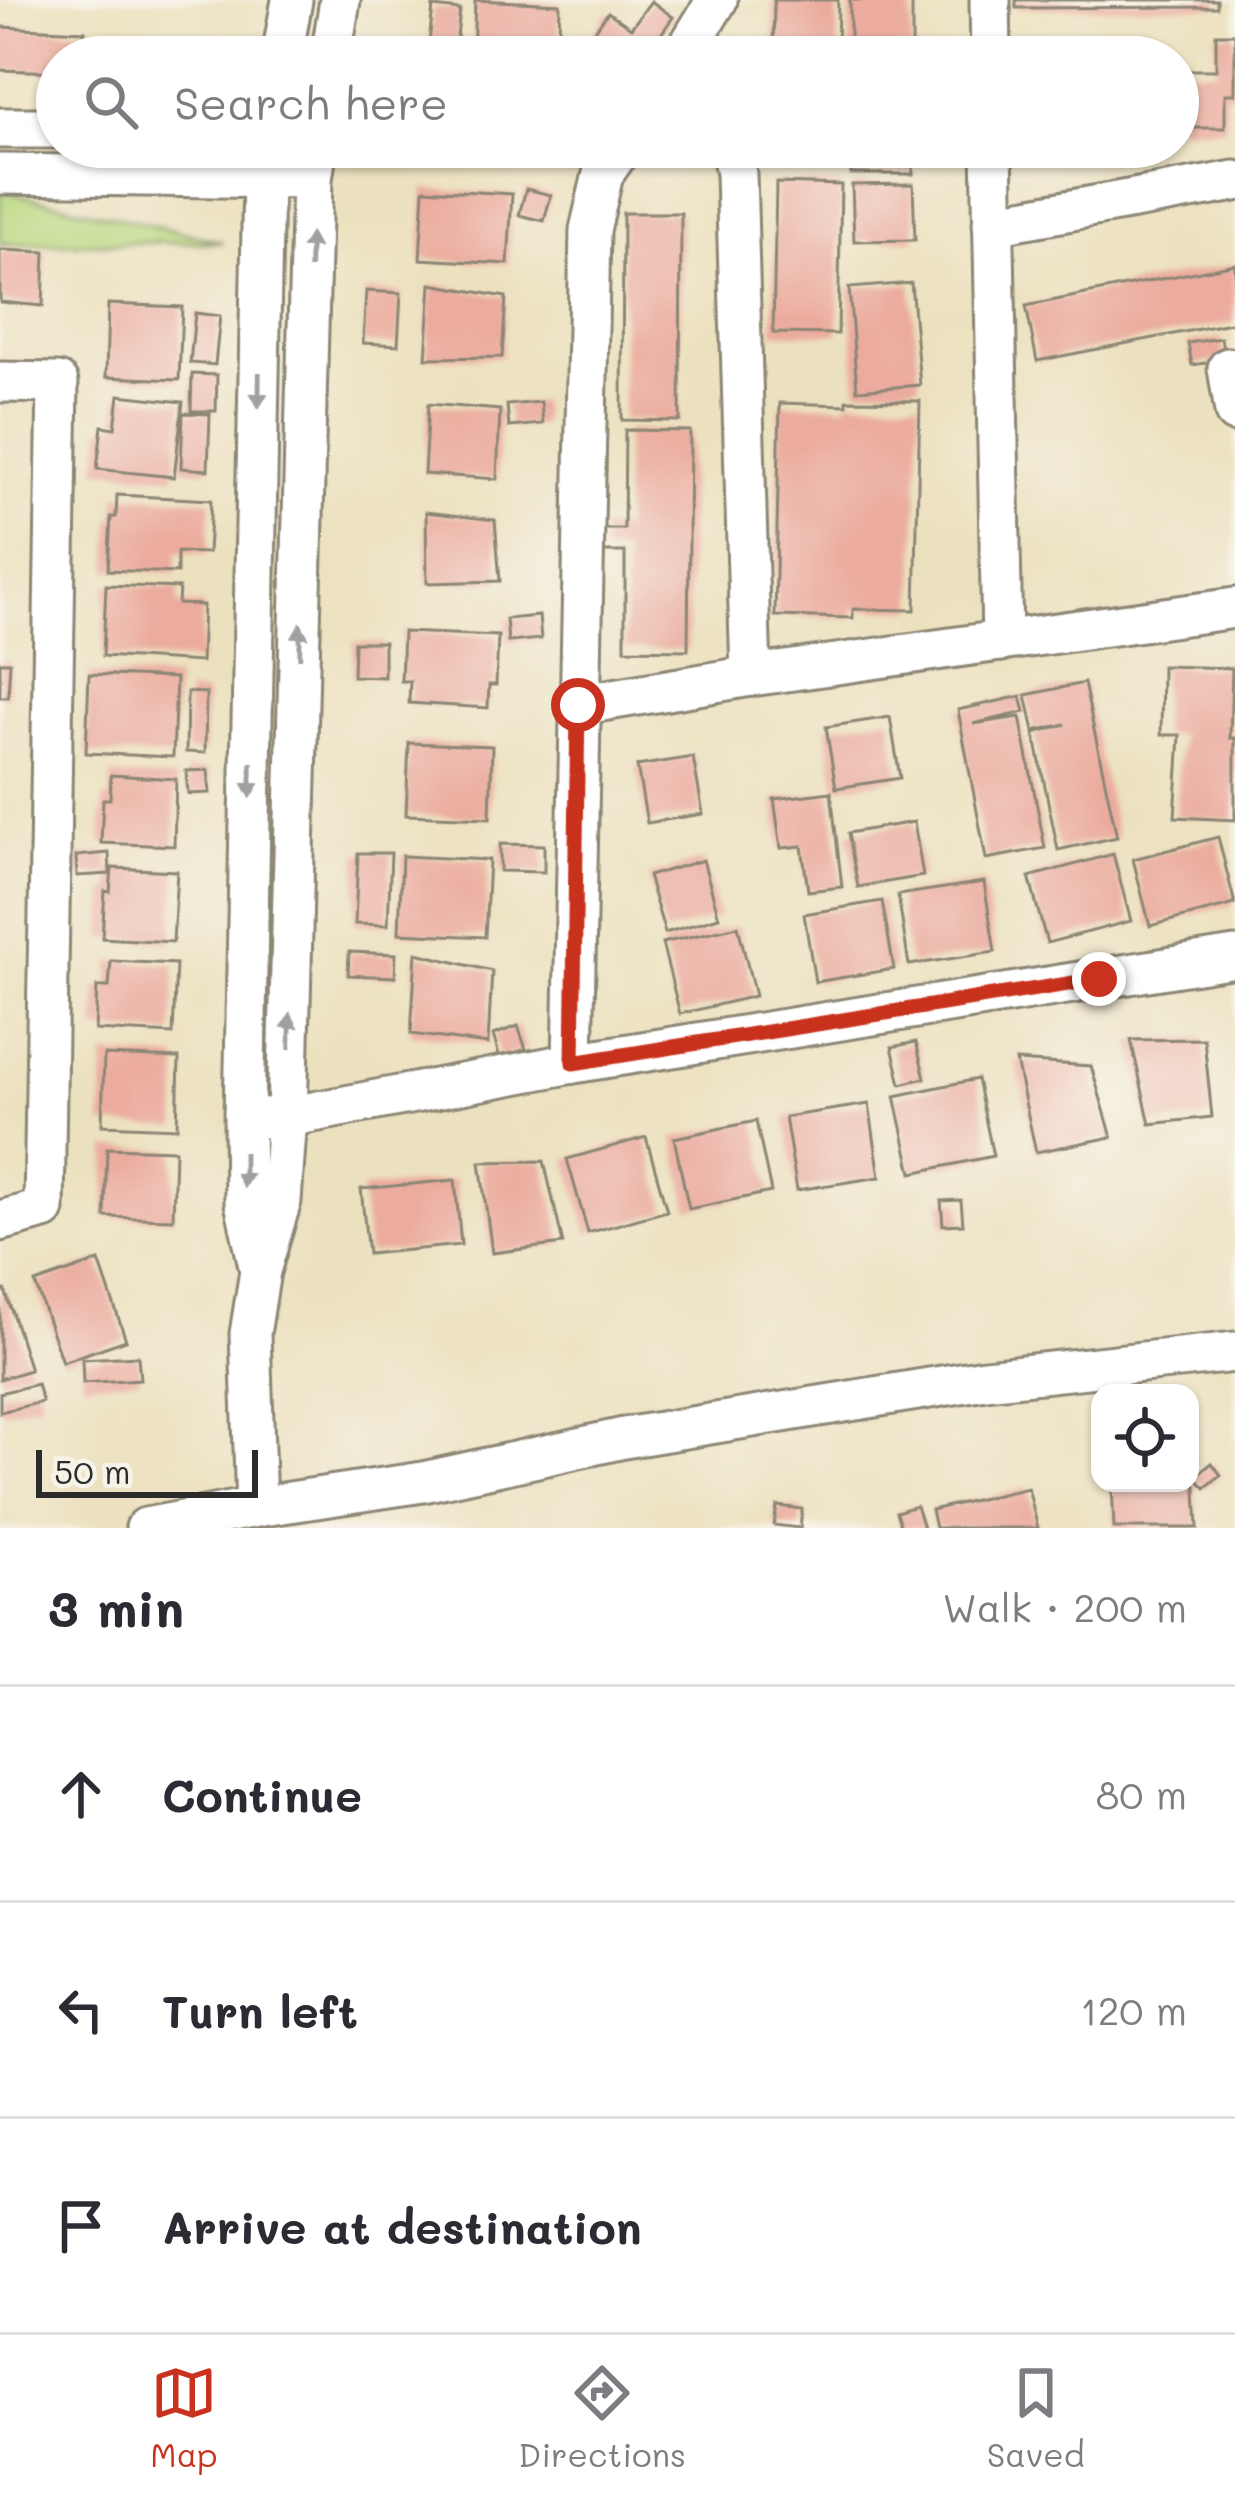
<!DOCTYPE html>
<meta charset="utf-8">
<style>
body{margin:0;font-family:Mali,sans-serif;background:#f7f7f7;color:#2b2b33}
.controls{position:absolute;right:36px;bottom:36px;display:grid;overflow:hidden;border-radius:24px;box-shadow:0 3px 9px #0004}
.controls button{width:108px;height:108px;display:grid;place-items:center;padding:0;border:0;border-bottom:3px solid #e1e1e2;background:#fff;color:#2b2b33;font:60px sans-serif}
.scale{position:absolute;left:36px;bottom:30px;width:222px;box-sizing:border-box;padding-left:12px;border:6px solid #2b2b2b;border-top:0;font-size:33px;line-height:42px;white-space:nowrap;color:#2b2b2b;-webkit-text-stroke:9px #f7f3e8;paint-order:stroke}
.stop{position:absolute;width:36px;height:36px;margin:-27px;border:9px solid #c8321e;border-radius:50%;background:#fff}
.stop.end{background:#c8321e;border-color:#fff;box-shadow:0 3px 12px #0008}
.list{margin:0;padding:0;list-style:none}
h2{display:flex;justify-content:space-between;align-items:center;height:156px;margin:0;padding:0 48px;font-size:51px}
h2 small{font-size:39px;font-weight:400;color:#7c7c81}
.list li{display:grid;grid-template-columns:78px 1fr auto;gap:36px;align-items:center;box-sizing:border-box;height:216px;padding:0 48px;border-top:3px solid #e1e1e2}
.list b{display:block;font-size:45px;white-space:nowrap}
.list em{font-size:39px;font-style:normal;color:#7c7c81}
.icon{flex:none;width:66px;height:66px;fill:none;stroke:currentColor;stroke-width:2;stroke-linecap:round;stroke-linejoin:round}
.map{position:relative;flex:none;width:1235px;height:1528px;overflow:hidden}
.search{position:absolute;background:#fff;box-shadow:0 3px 9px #0004;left:36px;right:36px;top:36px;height:132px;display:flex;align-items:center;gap:30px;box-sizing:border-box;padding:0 42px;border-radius:66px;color:#7c7c81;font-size:45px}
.sheet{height:804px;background:#fff}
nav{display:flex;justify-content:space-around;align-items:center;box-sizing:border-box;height:168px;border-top:3px solid #e1e1e2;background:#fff;font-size:33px;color:#7c7c81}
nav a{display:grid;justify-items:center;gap:6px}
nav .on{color:#c8321e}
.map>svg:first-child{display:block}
</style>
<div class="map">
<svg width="1235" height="1528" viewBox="0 0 1235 1528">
<rect width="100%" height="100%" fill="#f7f3e8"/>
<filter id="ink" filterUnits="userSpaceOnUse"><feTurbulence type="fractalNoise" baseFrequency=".00833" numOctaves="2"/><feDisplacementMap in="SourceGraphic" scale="24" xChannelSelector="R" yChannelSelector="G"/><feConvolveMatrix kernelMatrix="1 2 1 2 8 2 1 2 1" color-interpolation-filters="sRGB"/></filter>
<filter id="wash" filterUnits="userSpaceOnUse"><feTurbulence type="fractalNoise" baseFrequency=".004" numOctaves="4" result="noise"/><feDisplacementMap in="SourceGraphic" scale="48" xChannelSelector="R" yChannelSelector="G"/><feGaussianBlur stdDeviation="2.7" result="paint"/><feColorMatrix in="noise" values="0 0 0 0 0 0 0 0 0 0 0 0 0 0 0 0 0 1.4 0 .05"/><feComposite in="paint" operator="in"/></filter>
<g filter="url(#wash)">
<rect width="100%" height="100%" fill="#ece1bf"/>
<path fill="#b9d87f" stroke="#728255" stroke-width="3" d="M0,190L223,242L0,244Z"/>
<g id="blocks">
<g fill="#ebac9f">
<path d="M475,0L560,4L558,57H473Z"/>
<path d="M774,0H838L837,57H773Z"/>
<rect x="850" y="0" width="62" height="57"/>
<path d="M1016,0H1217V7L1016,8Z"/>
<path d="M651,1L673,17L645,57H615L589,39L608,12L631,28Z"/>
<path d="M433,7L460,10L455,55L428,52Z"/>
<path d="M0,27L85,31L83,57H57V72L0,70Z"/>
<path d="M1216,34H1235V94H1225V128H1178V70H1216Z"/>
<path d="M179,41L182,57H153L151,46Z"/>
<path d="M446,147H528V164L446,155Z"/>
<path d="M770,147H835L834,168L770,167Z"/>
<rect x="851" y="147" width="62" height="27"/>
<path d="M776,183L841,185L838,334L773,333Z"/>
<path d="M913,184L915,240L854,241L852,185Z"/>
<path d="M424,189L512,194L508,264L420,259Z"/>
<path d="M526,189L551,195L544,221L519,215Z"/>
<path d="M623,213H681L680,421L622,420Z"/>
<path d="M0,250L45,252L43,306L0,302Z"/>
<path d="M1235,264V322L1037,361L1026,306Z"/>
<path d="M911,283L920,385L857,390L849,288Z"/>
<path d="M431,284L506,297L502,357L426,358Z"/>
<path d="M366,291L401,293L398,345L363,343Z"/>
<path d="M108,304L182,307L179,380L106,377Z"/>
<path d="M195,313L220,316L215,365L190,363Z"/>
<path d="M1221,338L1225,360L1192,365L1188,343Z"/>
<path d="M192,374L217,375L216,411H191Z"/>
<path d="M119,395L183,402L174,477L97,469L102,426L115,428Z"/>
<path d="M847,400L920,401L915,610L853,609V618L775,616L780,403L847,405Z"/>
<path d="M541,402L543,424L509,427L507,405Z"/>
<path d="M428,404L500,410L497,479L424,474Z"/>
<path d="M183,413L210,414L208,470L181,468Z"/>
<path d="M625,430L690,431L688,650L625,649V552H602V529H624Z"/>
<path d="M117,495L211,500L208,553L177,552V573L108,570L111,517H116Z"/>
<path d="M426,512L495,520L500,581L427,583Z"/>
<path d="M106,585L179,588L178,604L203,605L201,662L103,656Z"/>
<path d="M539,616L541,639L508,642L506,619Z"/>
<path d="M403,632L498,636L496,685H489L488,708L409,703L410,681H401Z"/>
<path d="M354,642H384V677L353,676Z"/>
<path d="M0,662H10L8,697H0Z"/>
<path d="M1162,666L1232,668L1230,738H1235V820L1175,817L1180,735H1161Z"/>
<path d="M89,674L176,678L173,757L86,753Z"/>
<path d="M1084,683L1117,837L1058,850L1034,733L1066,724L1034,731L1026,695Z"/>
<path d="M187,692L206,693L205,753L186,752Z"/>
<path d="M1021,696L1025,712L973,724L1020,717L1045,848L986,859L958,710Z"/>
<path d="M890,717L900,778L836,788L826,727Z"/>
<path d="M409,743L492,746L490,818L406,815Z"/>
<path d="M693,757L703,814L647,823L637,766Z"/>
<path d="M208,770L210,793L188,794L186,771Z"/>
<path d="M111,775L176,779L174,846L101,843L103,799H110Z"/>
<path d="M831,792L842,887L808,891L802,846L781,848L774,799Z"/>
<path d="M914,822L923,876L858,887L848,833Z"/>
<path d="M1218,837L1235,904L1150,926L1133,859Z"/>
<path d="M500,844L544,845V872L500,871Z"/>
<path d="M109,853L110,874L77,876L76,856Z"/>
<path d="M358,853H391L388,925L355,924Z"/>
<path d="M1113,854L1131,921L1047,943L1029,877Z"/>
<path d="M402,856L489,860L485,937L399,933Z"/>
<path d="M703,860L719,917L665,933L648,876Z"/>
<path d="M112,868L177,871L173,942L102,938L105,891L110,892Z"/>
<path d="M984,882L995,952L909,965L898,895Z"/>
<path d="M882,901L894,969L815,982L804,914Z"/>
<path d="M738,926L755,996L680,1014L662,943Z"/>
<path d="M349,952L396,954L395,977L348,975Z"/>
<path d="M416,953L492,971L488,1044L411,1034Z"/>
<path d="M111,961L176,964L173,1034L95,1030L97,987H109Z"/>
<path d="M518,1026L526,1049L500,1058L493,1035Z"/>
<path d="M1204,1039L1212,1117L1150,1124L1131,1040Z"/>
<path d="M916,1042L925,1078L901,1084L892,1047Z"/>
<path d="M104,1055L179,1058L177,1128L102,1125Z"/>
<path d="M1016,1061L1091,1066L1112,1137L1036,1152Z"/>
<path d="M977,1079L993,1156L912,1173L895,1096Z"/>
<path d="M869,1104L880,1177L797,1190L785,1117Z"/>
<path d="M756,1121L771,1192L689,1209L674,1138Z"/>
<path d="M646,1137L667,1211L588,1233L567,1159Z"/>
<path d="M107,1148L175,1150L173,1219L105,1217Z"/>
<path d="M544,1161L563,1244L492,1253L480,1162Z"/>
<path d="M455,1180L461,1245L368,1254L361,1189Z"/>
<path d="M961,1200L963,1224L943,1225L941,1201Z"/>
<path d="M99,1261L126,1340L62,1362L35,1283Z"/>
<path d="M5,1290L30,1370L0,1379V1292Z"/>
<path d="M138,1356L140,1379L83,1383L82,1359Z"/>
<path d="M37,1384L42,1402L0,1412V1393Z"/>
<path d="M1190,1454H1194L1198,1528H1114L1112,1483H1190Z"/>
<path d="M1212,1463L1221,1475L1205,1488L1195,1477Z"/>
<path d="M1028,1488L1038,1528H935L931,1510Z"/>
<path d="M777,1506L802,1509L800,1528L774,1525Z"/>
<path d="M916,1506L923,1528H901L896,1512Z"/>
</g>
</g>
</g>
<g filter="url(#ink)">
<use href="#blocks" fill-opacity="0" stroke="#8c8675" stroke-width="3"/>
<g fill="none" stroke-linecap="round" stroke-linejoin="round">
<g stroke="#8c8675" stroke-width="45">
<g id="minor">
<path d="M990,0L991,57"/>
<path d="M282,57L292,0"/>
<path d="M331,57L340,0"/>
<path d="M682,57L717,0"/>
<path d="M0,128H57"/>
<path d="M622,147L603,174L590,230L573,1063L1235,957"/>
<path d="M731,147L736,174L751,676"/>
<path d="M992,147L1002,641"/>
<path d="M0,174L289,178"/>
<path d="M993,224L1235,181"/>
<path d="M1228,368L1235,412"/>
<path d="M0,382L58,383L44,1209L0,1221"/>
<path d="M578,705L751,676L1235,608"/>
<path d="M261,1118L287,1117L573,1063"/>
<path d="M259,1266L245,1202L244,1118L263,178L267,147"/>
<path d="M256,1507L423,1482L624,1438L985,1379L1235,1352"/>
<path d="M146,1528L256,1507L250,1334L260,1271L281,1201L287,1117L312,179L317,147"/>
</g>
</g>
<use href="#minor" stroke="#fff" stroke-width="39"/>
</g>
<defs><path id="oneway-solid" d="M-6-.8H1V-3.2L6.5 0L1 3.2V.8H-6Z" transform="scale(3)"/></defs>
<g fill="#a0a0a0">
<use href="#oneway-solid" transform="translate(310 251) rotate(-89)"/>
<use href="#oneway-solid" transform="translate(259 390) rotate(91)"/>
<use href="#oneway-solid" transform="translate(300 641) rotate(-89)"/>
<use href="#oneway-solid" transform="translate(251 780) rotate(91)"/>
<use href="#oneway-solid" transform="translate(290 1031) rotate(-89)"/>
<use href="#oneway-solid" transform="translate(244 1170) rotate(90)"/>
</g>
</g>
<g fill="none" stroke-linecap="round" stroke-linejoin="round" filter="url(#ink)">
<path stroke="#c8321e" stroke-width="15" d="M578,705L573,1063L1099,979"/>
</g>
</svg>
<div class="controls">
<button><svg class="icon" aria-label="locate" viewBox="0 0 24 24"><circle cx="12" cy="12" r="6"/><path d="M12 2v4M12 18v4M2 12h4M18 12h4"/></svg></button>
</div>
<div class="scale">50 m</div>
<div class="stop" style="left:578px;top:705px"></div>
<div class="stop end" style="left:1099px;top:979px"></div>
<div class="search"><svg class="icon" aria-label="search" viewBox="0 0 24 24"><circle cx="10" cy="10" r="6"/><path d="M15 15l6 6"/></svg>Search here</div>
</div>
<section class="sheet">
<h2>3 min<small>Walk · 200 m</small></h2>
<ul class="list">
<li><svg class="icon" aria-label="ahead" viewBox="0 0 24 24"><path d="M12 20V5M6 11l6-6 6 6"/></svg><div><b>Continue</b></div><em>80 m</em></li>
<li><svg class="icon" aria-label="left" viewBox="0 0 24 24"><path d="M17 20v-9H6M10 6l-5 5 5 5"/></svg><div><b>Turn left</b></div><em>120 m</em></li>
<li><svg class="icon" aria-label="arrive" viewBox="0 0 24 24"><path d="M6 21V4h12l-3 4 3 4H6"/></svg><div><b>Arrive at destination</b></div></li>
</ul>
</section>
<nav>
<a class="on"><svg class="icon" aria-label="map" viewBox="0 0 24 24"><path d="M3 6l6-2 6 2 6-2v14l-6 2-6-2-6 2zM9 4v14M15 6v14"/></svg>Map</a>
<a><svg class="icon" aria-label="directions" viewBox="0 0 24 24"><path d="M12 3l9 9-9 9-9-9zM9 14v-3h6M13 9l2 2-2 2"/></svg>Directions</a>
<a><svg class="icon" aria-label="saved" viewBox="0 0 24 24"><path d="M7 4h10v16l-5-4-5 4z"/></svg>Saved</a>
</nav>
